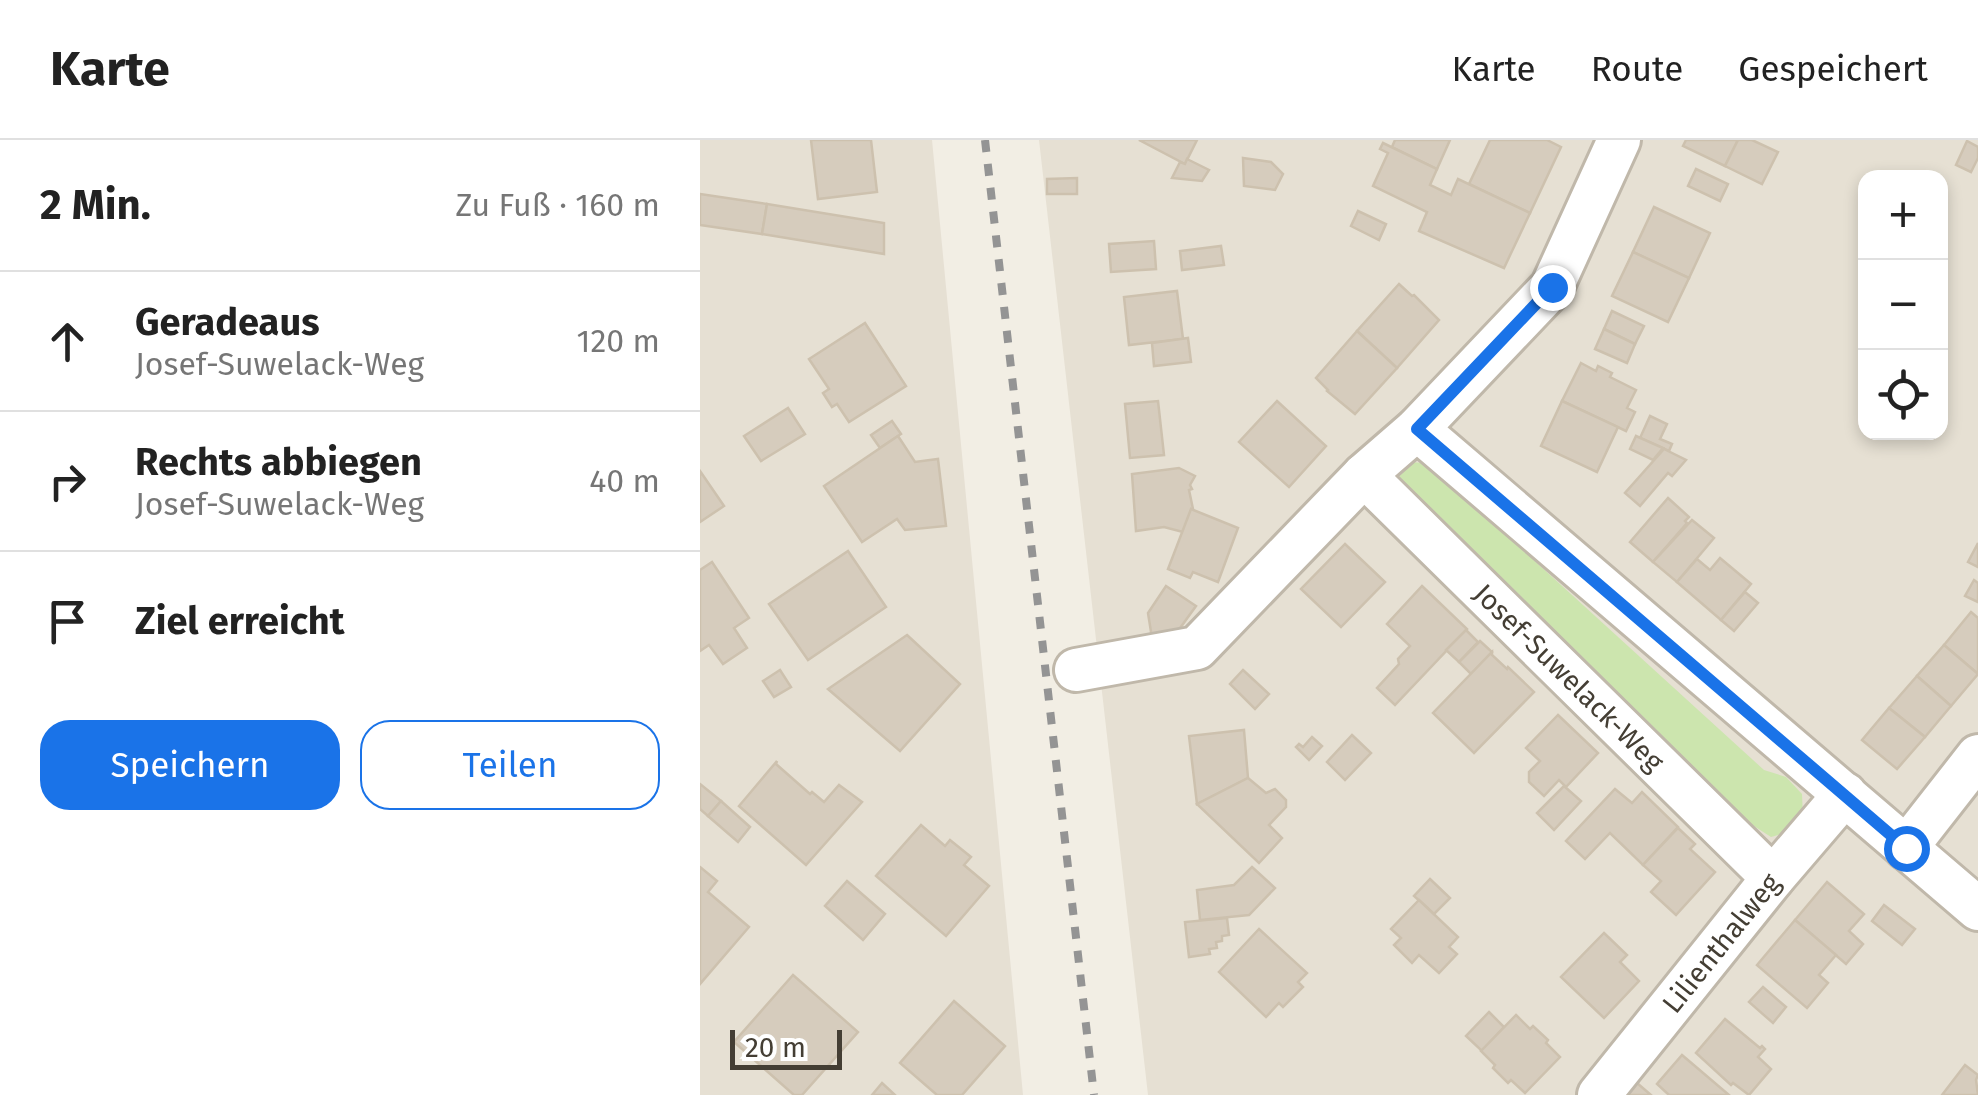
<!DOCTYPE html>
<html lang="de">
<meta charset="utf-8">
<style>
body{margin:0;font-family:"Fira Sans",sans-serif;background:#f6f6f6;color:#222}
.controls{position:absolute;right:30px;top:30px;display:grid;overflow:hidden;border-radius:20px;box-shadow:0 5px 15px #0003}
.controls button{width:90px;height:90px;display:grid;place-items:center;padding:0;border:0;border-bottom:2px solid #e0e0e0;background:#fff;color:#222;font:50px sans-serif}
.scale{position:absolute;left:30px;bottom:25px;width:112px;box-sizing:border-box;padding-left:10px;border:5px solid #443e34;border-top:0;font-size:28px;line-height:35px;white-space:nowrap;color:#443e34;-webkit-text-stroke:8px #fff;paint-order:stroke}
.stop{position:absolute;width:30px;height:30px;margin:-22px;border:8px solid #1a73e8;border-radius:50%;background:#fff}
.stop.end{background:#1a73e8;border-color:#fff;box-shadow:0 2px 10px #0008}
.list{margin:0;padding:0;list-style:none}
h2{display:flex;justify-content:space-between;align-items:center;height:130px;margin:0;padding:0 40px;font-size:42px}
h2 small{font-size:32px;font-weight:400;color:#767676}
.list li{display:grid;grid-template-columns:65px 1fr auto;gap:30px;align-items:center;box-sizing:border-box;height:140px;padding:0 40px;border-top:2px solid #e0e0e0}
.list b{display:block;font-size:38px;white-space:nowrap}
.list p{margin:0;font-size:32px;white-space:nowrap;color:#767676}
.list em{font-size:32px;font-style:normal;color:#767676}
.actions{display:flex;gap:20px;padding:30px 40px}
.actions a{flex:1;padding:22px 0;border:2px solid #1a73e8;border-radius:30px;text-align:center;font-size:35px;color:#1a73e8}
.actions .main{background:#1a73e8;color:#fff}
.icon{flex:none;width:55px;height:55px;fill:none;stroke:currentColor;stroke-width:2;stroke-linecap:round;stroke-linejoin:round}
.map{position:relative;flex:none;width:1278px;height:955px;overflow:hidden}
header{display:flex;align-items:center;gap:60px;box-sizing:border-box;height:140px;padding:0 50px;background:#fff;border-bottom:2px solid #e0e0e0}
header strong{font-size:48px}
nav{display:flex;gap:55px;margin-inline-start:auto;font-size:35px}
main{display:flex}
aside{flex:1;background:#fff}
.map>svg:first-child{display:block}
</style>
<header>
<strong>Karte</strong>
<nav><a>Karte</a><a>Route</a><a>Gespeichert</a></nav>
</header>
<main>
<aside>
<h2>2 Min.<small>Zu Fuß · 160 m</small></h2>
<ul class="list">
<li><svg class="icon" aria-label="ahead" viewBox="0 0 24 24"><path d="M12 20V5M6 11l6-6 6 6"/></svg><div><b>Geradeaus</b><p>Josef-Suwelack-Weg</p></div><em>120 m</em></li>
<li><svg class="icon" aria-label="right" viewBox="0 0 24 24"><path d="M7 20v-9h11M14 6l5 5-5 5"/></svg><div><b>Rechts abbiegen</b><p>Josef-Suwelack-Weg</p></div><em>40 m</em></li>
<li><svg class="icon" aria-label="arrive" viewBox="0 0 24 24"><path d="M6 21V4h12l-3 4 3 4H6"/></svg><div><b>Ziel erreicht</b></div></li>
</ul>
<div class="actions"><a class="main">Speichern</a><a>Teilen</a></div>
</aside>
<div class="map">
<svg width="1278" height="955" viewBox="0 0 1278 955">
<rect width="100%" height="100%" fill="#f2eee4"/>
<g fill="#e6e0d3" fill-rule="evenodd">
<path d="M0,0H232L323,955H0Z"/>
<path d="M339,0H1278V955H448ZM1166,38H1240V292H1166Z"/>
</g>
<path fill="#cce5ae" d="M707,322L727,323L1064,630L1086,637L1102,654L1103,677L1089,692L1071,697L1043,679L703,349L699,334Z"/>
<g fill="#d6ccbd" stroke="#cdc1ae" stroke-width="2.5">
<path d="M111,0H171L177,52L118,59Z"/>
<path d="M439,0H497L485,24Z"/>
<path d="M695,0H750L737,29L692,7Z"/>
<path d="M790,0H847L861,7L830,73L769,44Z"/>
<path d="M986,0H1038L1025,26L983,6Z"/>
<path d="M1038,0H1052L1078,12L1062,44L1025,26Z"/>
<path d="M1267,1L1278,7V18L1271,32L1256,25Z"/>
<path d="M683,3L737,29L730,45L751,55L758,39L830,73L804,128L719,91L727,72L673,46L688,13L680,9Z"/>
<path d="M543,18L571,22L583,34L575,50L544,46Z"/>
<path d="M487,19L509,30L502,41L472,38L480,22L485,24Z"/>
<path d="M996,29L1028,44L1020,61L988,46Z"/>
<path d="M377,38V54H347V39Z"/>
<path d="M0,54L67,64L62,94L0,85Z"/>
<path d="M67,64L184,83V114L62,94Z"/>
<path d="M954,67L1010,93L989,138L933,112Z"/>
<path d="M658,71L686,84L679,100L651,86Z"/>
<path d="M454,101L456,129L411,132L409,104Z"/>
<path d="M521,106L524,125L482,130L480,111Z"/>
<path d="M933,112L989,138L968,182L912,156Z"/>
<path d="M699,144L712,156L714,155L739,180L697,228L657,191Z"/>
<path d="M477,151L483,199L429,205L424,157Z"/>
<path d="M912,171L944,186L935,204L904,189Z"/>
<path d="M165,183L206,246L149,282L137,264L132,267L123,253L129,249L109,219Z"/>
<path d="M904,189L935,204L927,223L895,209Z"/>
<path d="M657,191L697,228L655,274L627,251L628,250L616,238Z"/>
<path d="M488,198L491,222L454,226L452,203Z"/>
<path d="M881,223L896,231L898,226L912,233L910,237L936,250L927,268L935,272L926,291L862,261Z"/>
<path d="M458,261L464,315L430,318L425,264Z"/>
<path d="M577,261L626,306L589,347L539,302Z"/>
<path d="M862,261L918,287L897,332L841,306Z"/>
<path d="M88,268L105,294L61,321L44,296Z"/>
<path d="M950,276L967,284L960,299L972,304L969,311L940,298Z"/>
<path d="M192,281L201,294L180,308L171,295Z"/>
<path d="M198,296L215,322L238,319L246,386L205,390L197,379L162,402L124,346Z"/>
<path d="M936,296L963,308L953,320L930,309Z"/>
<path d="M964,309L986,320L972,336L968,333L940,366L925,353Z"/>
<path d="M479,328L495,336L490,345L492,349L489,350L493,369L483,392L464,387L436,391L432,334Z"/>
<path d="M0,331L24,366L0,382Z"/>
<path d="M968,358L989,377L985,381L987,383L953,422L930,402Z"/>
<path d="M491,369L538,388L518,442L493,432L490,438L468,429Z"/>
<path d="M992,380L1014,398L977,442L953,422Z"/>
<path d="M1278,403V427L1268,422Z"/>
<path d="M645,404L685,442L641,487L601,449Z"/>
<path d="M148,411L186,467L108,520L69,464Z"/>
<path d="M1020,418L1051,444L1021,480L977,442L997,419L1010,430Z"/>
<path d="M12,422L49,478L34,488L47,508L23,524L9,505L0,511V430Z"/>
<path d="M1274,440L1278,443V462L1265,456Z"/>
<path d="M466,446L496,466L475,495L452,498L448,473Z"/>
<path d="M722,446L767,489L695,565L677,548L699,524L698,519L710,506L687,484Z"/>
<path d="M1045,452L1058,463L1034,491L1021,480Z"/>
<path d="M1271,472L1278,478V534L1244,505Z"/>
<path d="M766,490L778,502L759,522L746,510Z"/>
<path d="M207,495L260,544L200,611L128,549Z"/>
<path d="M780,501L792,512L771,534L759,522Z"/>
<path d="M1244,505L1278,534L1251,566L1217,536Z"/>
<path d="M792,512V515L807,529L808,527L834,552L774,613L733,573Z"/>
<path d="M80,530L91,547L74,557L63,541Z"/>
<path d="M543,530L569,554L555,569L530,544Z"/>
<path d="M1217,536L1251,566L1225,597L1189,568Z"/>
<path d="M1189,568L1225,597L1197,629L1162,600Z"/>
<path d="M858,575L898,613L866,647L859,640L844,656L829,642V632L840,621L826,608Z"/>
<path d="M544,590L548,638L497,664L489,596Z"/>
<path d="M652,595L671,613L645,640L627,622Z"/>
<path d="M612,597L622,606L609,620L596,607L599,604L603,607Z"/>
<path d="M77,621L76,624L110,654L112,652L124,662L139,645L162,662L106,725L39,666Z"/>
<path d="M548,638L566,653L575,649L586,660V667L569,685L582,698L559,723L497,664Z"/>
<path d="M0,644L21,661L8,676L0,669Z"/>
<path d="M864,646L881,661L854,690L837,673Z"/>
<path d="M915,649L932,663L942,652L978,687L943,725L910,693L885,719L866,701Z"/>
<path d="M21,661L50,687L38,702L8,676Z"/>
<path d="M221,685L245,706L250,700L271,717L264,725L289,746L246,796L176,736Z"/>
<path d="M978,688L995,704L990,709L1015,732L976,775L951,752L961,741L943,725Z"/>
<path d="M0,727L17,741L8,752L49,787L0,844Z"/>
<path d="M552,727L575,748L549,775L500,780L497,750L534,745Z"/>
<path d="M730,739L750,758L734,774L714,756Z"/>
<path d="M147,741L185,774L163,800L125,766Z"/>
<path d="M1127,742L1164,774L1149,791L1163,804L1146,824L1095,780Z"/>
<path d="M719,760L758,797L749,807L757,814L739,833L719,815L712,823L694,805L701,798L691,789Z"/>
<path d="M1184,765L1215,789L1202,805L1172,781Z"/>
<path d="M527,778L529,795L522,796V801L516,802L517,808L509,809L510,814L489,817L485,782Z"/>
<path d="M1095,780L1136,815L1119,835L1128,843L1107,868L1057,825Z"/>
<path d="M559,789L607,833L598,842L603,847L583,867L579,863L566,877L519,832Z"/>
<path d="M904,793L927,815L920,822L939,841L904,878L861,837Z"/>
<path d="M93,835L158,892L102,955H94L34,902Z"/>
<path d="M1063,847L1086,867L1073,883L1049,862Z"/>
<path d="M254,861L305,906L262,955H237L200,923Z"/>
<path d="M789,872L804,887L782,911L766,896Z"/>
<path d="M816,875L830,889L833,886L848,900L846,903L860,917L825,953L811,940L808,943L793,928L795,925L781,911Z"/>
<path d="M1025,879L1060,908L1062,906L1065,909L1058,917L1071,929L1049,955L1033,943L1031,945L996,913Z"/>
<path d="M982,915L1029,955H969L957,944Z"/>
<path d="M1265,925L1278,935L1276,940L1278,955H1242Z"/>
<path d="M182,943L195,955H172Z"/>
<path d="M937,943L951,955H927Z"/>
</g>
<g fill="none" stroke-linecap="round" stroke-linejoin="round">
<g stroke="#c0b8aa" stroke-width="48">
<g id="street">
<path d="M717,289L1278,769"/>
<path id="s1" d="M664,335L1073,738"/>
<path d="M376,530L497,508L664,335L717,289L852,147L919,0"/>
<path d="M1206,708L1278,616"/>
<path id="s2" d="M899,955L1073,738L1145,654"/>
</g>
</g>
<use href="#street" stroke="#fff" stroke-width="42"/>
<path stroke="#949494" stroke-width="8" stroke-dasharray="12 12" stroke-linecap="butt" d="M285,0L394,955"/>
</g>
<g fill="none" stroke-linecap="round" stroke-linejoin="round">
<path stroke="#1a73e8" stroke-width="12" d="M852,147L717,289L1206,708"/>
</g>
<g text-anchor="middle" dominant-baseline="central" stroke-width="8" stroke-linejoin="round" paint-order="stroke">
<g font-size="28" fill="#443e34" stroke="#fff">
<text stroke="none"><textPath href="#s1" startOffset="288">Josef-Suwelack-Weg</textPath></text>
<text stroke="none"><textPath href="#s2" startOffset="195">Lilienthalweg</textPath></text>
</g>
</g>
</svg>
<div class="controls">
<button>+</button>
<button>−</button>
<button><svg class="icon" aria-label="locate" viewBox="0 0 24 24"><circle cx="12" cy="12" r="6"/><path d="M12 2v4M12 18v4M2 12h4M18 12h4"/></svg></button>
</div>
<div class="scale">20 m</div>
<div class="stop" style="left:1206px;top:708px"></div>
<div class="stop end" style="left:852px;top:147px"></div>
</div>
</main>
